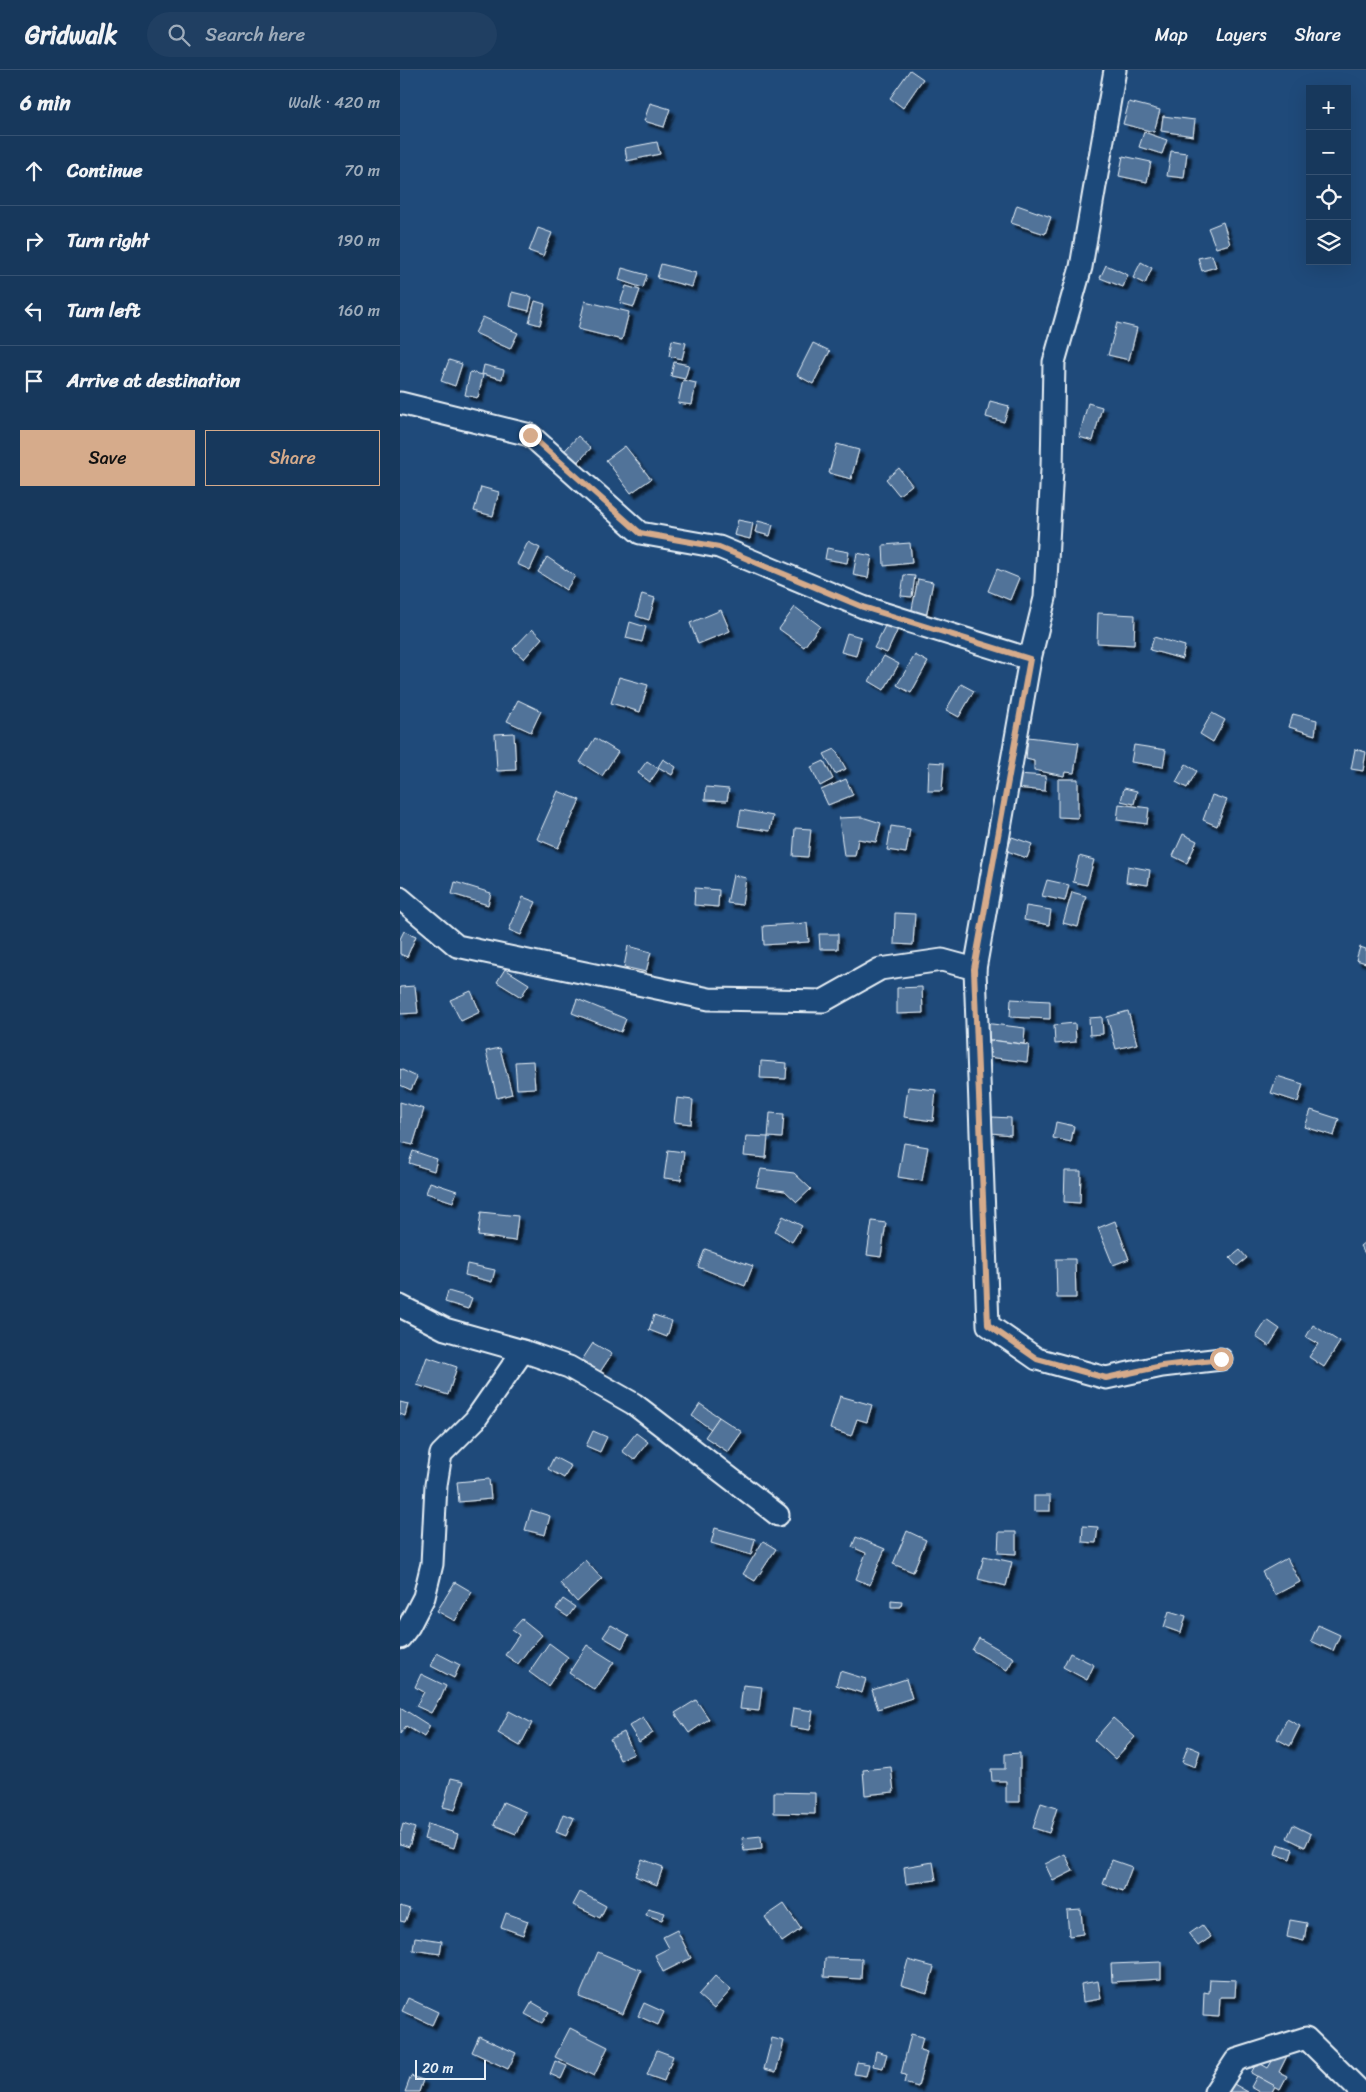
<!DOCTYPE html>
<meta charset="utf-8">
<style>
body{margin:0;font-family:Sriracha,sans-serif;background:#203f62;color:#f1f3f6}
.controls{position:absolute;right:15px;top:15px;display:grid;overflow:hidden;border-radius:0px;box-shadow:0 5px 20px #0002}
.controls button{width:45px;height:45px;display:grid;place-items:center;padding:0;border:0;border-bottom:1px solid #365272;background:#17385c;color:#f1f3f6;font:25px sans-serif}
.scale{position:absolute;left:15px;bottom:12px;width:71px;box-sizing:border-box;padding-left:5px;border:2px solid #e8f1f8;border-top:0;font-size:14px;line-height:18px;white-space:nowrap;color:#e8f1f8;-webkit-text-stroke:4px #1f4a7a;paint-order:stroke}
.stop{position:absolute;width:15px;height:15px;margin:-11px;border:4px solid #d6ab8b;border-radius:50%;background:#fff}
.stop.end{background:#d6ab8b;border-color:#fff;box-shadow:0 1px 5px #0008}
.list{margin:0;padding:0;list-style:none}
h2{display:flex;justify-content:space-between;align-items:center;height:65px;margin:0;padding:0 20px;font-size:21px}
h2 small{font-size:16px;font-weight:400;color:#9eacbb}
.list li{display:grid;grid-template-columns:32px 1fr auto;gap:15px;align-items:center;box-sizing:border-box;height:70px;padding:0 20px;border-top:1px solid #365272}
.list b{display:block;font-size:19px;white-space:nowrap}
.list em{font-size:16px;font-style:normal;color:#9eacbb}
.actions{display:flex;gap:10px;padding:15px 20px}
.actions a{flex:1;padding:11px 0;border:1px solid #d6ab8b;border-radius:0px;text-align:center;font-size:18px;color:#d6ab8b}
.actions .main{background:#d6ab8b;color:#111}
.icon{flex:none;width:28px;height:28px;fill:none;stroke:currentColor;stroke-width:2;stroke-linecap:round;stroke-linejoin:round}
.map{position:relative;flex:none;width:966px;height:2022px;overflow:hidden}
header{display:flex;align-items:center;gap:30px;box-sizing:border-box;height:70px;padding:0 25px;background:#17385c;border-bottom:1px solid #365272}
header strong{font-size:24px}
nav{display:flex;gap:28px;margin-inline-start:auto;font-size:18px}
.search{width:350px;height:45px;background:#203f62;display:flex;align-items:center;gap:12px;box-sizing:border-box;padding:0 18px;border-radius:28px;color:#9eacbb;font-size:19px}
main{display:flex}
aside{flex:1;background:#17385c}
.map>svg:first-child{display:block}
</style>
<header>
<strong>Gridwalk</strong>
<div class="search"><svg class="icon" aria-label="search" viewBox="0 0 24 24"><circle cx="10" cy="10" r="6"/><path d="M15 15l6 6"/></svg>Search here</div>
<nav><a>Map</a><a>Layers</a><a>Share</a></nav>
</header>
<main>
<aside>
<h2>6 min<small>Walk · 420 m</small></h2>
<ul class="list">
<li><svg class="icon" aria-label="ahead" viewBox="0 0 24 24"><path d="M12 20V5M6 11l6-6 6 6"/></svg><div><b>Continue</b></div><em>70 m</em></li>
<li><svg class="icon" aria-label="right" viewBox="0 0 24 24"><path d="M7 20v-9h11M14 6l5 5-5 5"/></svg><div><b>Turn right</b></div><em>190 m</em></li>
<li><svg class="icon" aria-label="left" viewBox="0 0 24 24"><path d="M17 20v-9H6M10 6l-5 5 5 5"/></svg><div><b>Turn left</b></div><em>160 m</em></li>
<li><svg class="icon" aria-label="arrive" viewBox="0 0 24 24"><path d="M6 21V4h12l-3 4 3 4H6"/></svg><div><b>Arrive at destination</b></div></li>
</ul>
<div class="actions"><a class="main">Save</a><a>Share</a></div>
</aside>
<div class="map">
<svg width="966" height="2022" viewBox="0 0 966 2022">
<defs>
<filter id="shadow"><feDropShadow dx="4.5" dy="4.5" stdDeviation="1" flood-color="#0009"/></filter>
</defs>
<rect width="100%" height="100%" fill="#1f4a7a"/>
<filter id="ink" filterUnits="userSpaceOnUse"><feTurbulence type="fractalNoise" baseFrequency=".02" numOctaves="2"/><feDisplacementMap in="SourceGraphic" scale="10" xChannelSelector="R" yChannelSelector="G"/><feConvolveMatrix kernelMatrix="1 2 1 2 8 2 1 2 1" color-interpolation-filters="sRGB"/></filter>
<g filter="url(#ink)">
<g fill="#517399" stroke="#e8f1f8" filter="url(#shadow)">
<path d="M510,0L523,9L503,38L490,28Z"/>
<path d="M729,32L760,40L754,62L723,54Z"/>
<path d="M250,33L270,39L264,57L244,51Z"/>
<path d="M763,46L795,50L793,66L761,61Z"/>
<path d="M744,62L767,70L762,84L739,77Z"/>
<path d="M257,72L260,84L227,91L225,78Z"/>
<path d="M771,81L787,83L784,108L767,106Z"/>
<path d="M723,86L751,92L747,112L719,106Z"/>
<path d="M617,135L651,147L645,164L611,153Z"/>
<path d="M823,152L830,174L816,178L808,158Z"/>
<path d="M138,158L152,163L143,186L129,181Z"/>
<path d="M812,185L816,197L802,201L798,188Z"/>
<path d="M741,192L752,198L745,214L733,208Z"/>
<path d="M261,194L296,203L292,217L257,208Z"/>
<path d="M706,195L728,205L723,217L700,208Z"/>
<path d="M222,198L247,205L243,218L219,210Z"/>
<path d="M226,216L240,220L234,237L220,233Z"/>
<path d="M112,222L132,227L129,241L109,236Z"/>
<path d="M135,231L145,234L140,255L129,252Z"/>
<path d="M185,231L229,242L222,270L178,259Z"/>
<path d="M83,247L118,263L110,279L75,263Z"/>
<path d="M717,253L737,258L729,290L708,285Z"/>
<path d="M272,270L286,273L282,289L269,286Z"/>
<path d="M413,273L430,281L413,314L397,305Z"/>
<path d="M49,290L62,294L55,316L41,311Z"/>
<path d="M274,292L289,295L285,309L271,306Z"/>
<path d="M84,295L104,300L102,309L82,304Z"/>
<path d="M70,302L83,305L78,328L65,325Z"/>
<path d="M283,310L296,313L292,335L278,333Z"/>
<path d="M590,331L609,336L604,352L586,347Z"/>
<path d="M688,333L702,337L693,371L679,367Z"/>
<path d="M178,366L191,378L172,399L159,387Z"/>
<path d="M437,374L459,380L451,409L429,403Z"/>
<path d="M225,376L251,409L231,423L206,390Z"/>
<path d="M499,398L512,415L499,425L486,409Z"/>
<path d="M81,417L99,422L93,446L74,441Z"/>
<path d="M338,450L353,453L350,469L334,465Z"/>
<path d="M358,451L373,455L370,466L355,462Z"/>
<path d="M128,472L140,478L130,500L117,494Z"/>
<path d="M510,473L512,493L484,496L483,475Z"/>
<path d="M427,478L449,482L447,493L425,489Z"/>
<path d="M457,483L472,486L468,508L453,505Z"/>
<path d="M147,487L175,506L166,520L138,502Z"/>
<path d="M597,499L619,508L610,530L588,521Z"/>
<path d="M504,505L515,506L512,527L501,526Z"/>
<path d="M518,509L533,512L526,547L511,544Z"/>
<path d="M242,524L255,528L249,550L236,546Z"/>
<path d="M395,537L420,556L404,577L379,559Z"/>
<path d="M321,540L330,561L298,574L290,553Z"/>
<path d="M698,543L735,545L734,575L697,573Z"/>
<path d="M230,552L246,557L242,572L226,568Z"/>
<path d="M486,554L498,559L487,583L474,578Z"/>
<path d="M132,559L142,568L124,589L113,579Z"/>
<path d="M447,563L461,567L456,586L441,582Z"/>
<path d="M754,567L785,576L782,589L750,580Z"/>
<path d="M515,585L528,592L511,623L497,615Z"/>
<path d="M484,586L499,594L484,620L469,611Z"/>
<path d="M219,607L248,615L240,642L211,633Z"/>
<path d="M561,614L574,621L559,647L546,640Z"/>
<path d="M118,630L141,641L131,662L107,651Z"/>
<path d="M812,643L825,650L813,672L800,664Z"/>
<path d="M893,644L917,650L915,665L889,657Z"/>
<path d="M114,663L116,700L97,701L95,664Z"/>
<path d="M628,667L679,673L674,703L665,702L664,706L634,700V691L626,689Z"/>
<path d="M195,668L218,682L202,706L180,692Z"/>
<path d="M734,675L766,680L763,697L731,692Z"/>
<path d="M435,679L446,699L435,704L424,684Z"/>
<path d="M955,679L966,682L963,701L951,699Z"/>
<path d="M263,689L276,697L272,705L258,697Z"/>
<path d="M247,691L259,699L250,712L238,703Z"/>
<path d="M424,691L433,709L420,716L411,697Z"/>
<path d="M529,692L544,693L542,721H528Z"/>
<path d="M786,694L797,701L787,718L776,712Z"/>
<path d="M617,704L646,706L645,721L616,718Z"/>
<path d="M446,709L453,725L428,735L421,720Z"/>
<path d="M658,709H678V748L658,747Z"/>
<path d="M306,717L329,719L327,731L305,730Z"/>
<path d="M724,718L737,721L734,734L721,731Z"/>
<path d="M158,721L180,730L158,778L137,769Z"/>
<path d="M812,725L827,730L817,756L803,750Z"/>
<path d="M719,734L749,738L747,754L717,750Z"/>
<path d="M341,740L373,746L370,761L338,756Z"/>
<path d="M462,747L481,753L476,772L458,769L455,786H444L439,748Z"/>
<path d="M491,756L510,759L506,783L487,780Z"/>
<path d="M395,758L411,759L408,787L393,786Z"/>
<path d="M783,764L797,771L787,793L773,786Z"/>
<path d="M612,767L632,774L627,788L607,781Z"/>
<path d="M679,786L694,790L687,815L673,812Z"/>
<path d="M728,796L750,800L748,815L726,812Z"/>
<path d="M333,805L346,808L342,835L327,833Z"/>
<path d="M647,810L669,815L665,831L642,826Z"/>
<path d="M55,812L91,823L88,835L52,824Z"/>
<path d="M295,818L319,820L318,837L294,835Z"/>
<path d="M672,822L686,826L678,857L663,853Z"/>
<path d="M123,827L136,832L121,865L109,860Z"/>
<path d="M626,836L651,840L649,855L624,850Z"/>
<path d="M495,843L515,844L513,875L494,874Z"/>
<path d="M407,853L409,872L364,875L363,856Z"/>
<path d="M4,861L16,866L7,887L0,884V869Z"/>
<path d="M419,864H438V879H420Z"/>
<path d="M228,876L251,882L246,902L224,897Z"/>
<path d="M960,877L966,879V893L956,890Z"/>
<path d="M105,899L129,914L121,927L97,912Z"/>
<path d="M15,916L18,943L0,944V917Z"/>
<path d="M522,917L523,943L497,944V918Z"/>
<path d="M71,921L80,942L61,951L50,930Z"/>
<path d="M177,929L226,949L221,962L172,943Z"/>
<path d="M611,929L650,931V949L610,947Z"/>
<path d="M728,941L737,974L716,979L707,947Z"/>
<path d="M702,947L703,964L690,965L689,948Z"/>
<path d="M584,953L625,958L624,974L582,969Z"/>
<path d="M675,953L676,972L655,974L654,955Z"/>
<path d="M590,970L629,975L627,992L588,987Z"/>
<path d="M100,978L112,1024L97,1028L86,981Z"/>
<path d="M133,991L135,1018L117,1019L115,992Z"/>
<path d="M361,991L387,993L386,1009L360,1008Z"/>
<path d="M0,999L17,1007L11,1020L0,1015Z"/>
<path d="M877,1006L903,1014L898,1032L871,1023Z"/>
<path d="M508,1017L536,1020L533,1051L504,1047Z"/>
<path d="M277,1028L293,1030L291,1054L274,1052Z"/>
<path d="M0,1032L24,1039L13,1075L0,1072Z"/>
<path d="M911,1040L939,1049L934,1066L905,1057Z"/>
<path d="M370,1043L384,1044L382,1068L368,1067Z"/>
<path d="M592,1047L611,1048V1065L591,1063Z"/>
<path d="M656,1052L674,1056L671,1072L653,1068Z"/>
<path d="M346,1066L368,1067L366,1088L344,1086Z"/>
<path d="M504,1073L528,1077L522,1111L498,1107Z"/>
<path d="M268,1080L284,1082L281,1110L264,1108Z"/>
<path d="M13,1081L37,1089L34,1101L9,1093Z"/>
<path d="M361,1099L394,1103L411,1119L397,1132L385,1121L356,1117Z"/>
<path d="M665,1101H681L680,1133L664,1132Z"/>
<path d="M30,1112L57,1121L53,1132L26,1123Z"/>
<path d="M81,1142L118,1146L115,1171L78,1166Z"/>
<path d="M383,1146L402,1156L392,1172L375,1161Z"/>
<path d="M472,1151L486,1153L481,1187L467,1185Z"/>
<path d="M715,1151L729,1189L713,1195L698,1158Z"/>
<path d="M966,1171V1185L960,1176Z"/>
<path d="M305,1179L353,1196L345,1216L298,1197Z"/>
<path d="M840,1180L847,1188L837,1196L830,1188Z"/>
<path d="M656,1189H675L676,1228H657Z"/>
<path d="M67,1194L95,1200L92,1212L65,1205Z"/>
<path d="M48,1221L72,1228L68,1239L45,1232Z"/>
<path d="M254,1245L272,1251L267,1267L249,1260Z"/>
<path d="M867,1250L880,1259L869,1276L856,1267Z"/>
<path d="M913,1255L940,1272L924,1297L909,1287L918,1274L906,1267Z"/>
<path d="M193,1273L212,1284L200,1302L182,1290Z"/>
<path d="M27,1287L57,1297L48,1325L17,1315Z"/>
<path d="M440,1326L472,1335L467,1352L457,1349L451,1366L430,1359Z"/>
<path d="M0,1332L8,1334L5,1346L0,1344Z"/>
<path d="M300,1334L319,1347L311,1359L292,1346Z"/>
<path d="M319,1347L342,1362L328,1382L305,1367Z"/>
<path d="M193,1361L207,1367L200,1382L186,1376Z"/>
<path d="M236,1363L248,1372L234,1390L222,1381Z"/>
<path d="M154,1387L171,1396L164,1408L148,1399Z"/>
<path d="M89,1409L91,1429L59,1432L57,1412Z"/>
<rect x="634" y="1426" width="16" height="15"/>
<path d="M131,1440L150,1446L145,1465L125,1460Z"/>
<path d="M683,1456L698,1457L696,1473L682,1472Z"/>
<path d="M315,1458L355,1469L351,1485L311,1473Z"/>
<path d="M507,1461L526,1470L513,1502L493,1494Z"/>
<path d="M599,1462H616V1484L598,1483Z"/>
<path d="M456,1467L485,1479L470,1515L456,1509L466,1483L452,1477Z"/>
<path d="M363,1471L376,1479L355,1511L343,1504Z"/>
<path d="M584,1486L612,1492L606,1516L578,1509Z"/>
<path d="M887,1488L900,1512L875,1525L862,1502Z"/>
<path d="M185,1490L202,1509L177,1532L160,1513Z"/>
<path d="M55,1512L72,1522L55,1551L37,1541Z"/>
<path d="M163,1529L175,1537L168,1547L156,1539Z"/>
<path d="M491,1530L502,1531L501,1537H491Z"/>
<path d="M769,1541L786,1546L781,1563L764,1557Z"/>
<path d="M122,1549L142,1565L132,1576H131L118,1594L105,1585L119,1565L112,1560Z"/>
<path d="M211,1555L229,1565L222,1578L203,1567Z"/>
<path d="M918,1555L940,1565L933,1581L911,1571Z"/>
<path d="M579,1568L614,1588L607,1600L572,1580Z"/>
<path d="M149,1573L168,1587L148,1616L129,1602Z"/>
<path d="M187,1575L214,1592L195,1620L169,1603Z"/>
<path d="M37,1583L60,1595L54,1608L31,1596Z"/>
<path d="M670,1583L694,1595L687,1610L663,1597Z"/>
<path d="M440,1601L466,1609L462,1623L436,1615Z"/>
<path d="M21,1604L46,1616L40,1630L39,1629L31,1643L16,1636L24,1622L15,1617Z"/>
<path d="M506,1609L512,1628L478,1639L472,1620Z"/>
<path d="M343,1615L362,1617L359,1641L340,1639Z"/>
<path d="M296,1630L309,1649L289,1663L275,1643Z"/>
<path d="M0,1637L30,1656L24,1667L6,1656L0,1664Z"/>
<path d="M393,1638L413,1641L410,1660L390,1657Z"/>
<path d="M109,1641L132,1653L120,1676L98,1663Z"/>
<path d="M243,1647L253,1663L239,1672L229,1656Z"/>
<path d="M713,1648L735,1667L715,1689L694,1670Z"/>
<path d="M887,1649L900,1656L890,1676L877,1669Z"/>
<path d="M224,1662L234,1684L220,1690L210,1669Z"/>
<path d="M788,1676L800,1681L795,1697L782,1692Z"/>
<path d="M620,1683V1732H606V1711H592L591,1699H605V1684Z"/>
<path d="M491,1697L494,1722L465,1725L463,1700Z"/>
<path d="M51,1708L64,1711L55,1740L43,1737Z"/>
<path d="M374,1722L415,1723V1744L374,1743Z"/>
<path d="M103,1732L126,1742L116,1764L94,1755Z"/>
<path d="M641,1733L657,1738L649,1763L633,1758Z"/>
<path d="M163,1744L174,1748L166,1766L156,1762Z"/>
<path d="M3,1754L15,1758L9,1777L0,1774V1765Z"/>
<path d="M28,1754L58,1764L54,1778L24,1769Z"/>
<path d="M893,1755L911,1764L905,1777L887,1768Z"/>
<path d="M361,1766L362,1779L344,1781L342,1768Z"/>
<path d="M878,1774L893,1779L890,1789L875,1784Z"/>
<path d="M665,1784L673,1801L653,1811L645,1794Z"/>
<path d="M242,1789L263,1797L257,1815L235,1806Z"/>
<path d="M712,1790L732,1797L723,1821L703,1814Z"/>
<path d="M533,1792L536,1810L506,1814L504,1797Z"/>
<path d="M180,1822L206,1836L200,1848L173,1835Z"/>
<path d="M384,1834L401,1859L382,1872L365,1847Z"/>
<path d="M0,1836L10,1839L5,1852L0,1851Z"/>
<path d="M248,1838L265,1843L262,1850L246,1845Z"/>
<path d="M681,1840L683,1864L669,1866L667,1841Z"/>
<path d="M106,1843L128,1851L123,1865L101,1857Z"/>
<path d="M890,1850L907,1853L904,1871L887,1867Z"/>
<path d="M802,1855L811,1867L798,1876L789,1864Z"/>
<path d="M277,1860L291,1888L263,1902L255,1885L269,1878L263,1867Z"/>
<path d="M15,1867L42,1871L40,1884L13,1880Z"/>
<path d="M198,1882L241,1900L223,1944L179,1927Z"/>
<path d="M425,1888L462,1889L461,1909L424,1907Z"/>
<path d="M508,1890L534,1897L527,1923L501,1915Z"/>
<path d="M761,1892V1909L712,1912L711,1894Z"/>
<path d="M315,1906L331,1920L314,1939L298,1925Z"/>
<path d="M810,1909L836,1910L835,1927H820L819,1947L803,1946L804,1922L809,1923Z"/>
<path d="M698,1911L701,1929L683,1932L681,1914Z"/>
<path d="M8,1928L38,1942L32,1955L2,1941Z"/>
<path d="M132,1932L149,1942L142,1953L125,1944Z"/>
<path d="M244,1933L264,1942L258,1955L238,1946Z"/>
<path d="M170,1958L208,1977L194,2006L155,1987Z"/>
<path d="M511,1964L523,1967L520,1980L527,1982L518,2017L504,2013L506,2005L501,2004Z"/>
<path d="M79,1966L116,1983L108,1999L72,1982Z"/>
<path d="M372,1968L384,1971L376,2002L364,1999Z"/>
<path d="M257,1980L273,1986L264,2011L247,2005Z"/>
<path d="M476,1981L487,1984L483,1998L473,1996Z"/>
<path d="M878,1981L887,1986L879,2002L887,2006L880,2019L851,2003L857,1992L868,1998Z"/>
<path d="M155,1991L167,1996L161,2009L150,2004Z"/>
<path d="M457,1992L469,1994L466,2006L454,2004Z"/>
<path d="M11,2006L23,2010L19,2022H5Z"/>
<path d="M857,2006L875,2016L872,2022H860L851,2017Z"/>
<path d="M834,2014L848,2022H829Z"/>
</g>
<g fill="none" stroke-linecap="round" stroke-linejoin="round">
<g stroke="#e8f1f8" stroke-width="25">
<g id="street">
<path d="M715,0L681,197L654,292L652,399L645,528L630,589L575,899L588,1255L637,1289L706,1308L762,1296L821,1289"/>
<path d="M0,333L130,365L240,463L319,477L463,537L630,589"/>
<path d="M0,828L57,876L309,929L423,931L480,899L542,890L575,899"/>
<path d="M0,1236L45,1259L123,1281L169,1297L234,1334L378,1445"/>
<path d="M0,1568L9,1556L24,1527L32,1494L36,1415L41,1384L75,1350L123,1281"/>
<path d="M815,2022L836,1990L906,1968L961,2022"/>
</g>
</g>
<use href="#street" stroke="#1f4a7a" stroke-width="21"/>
</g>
</g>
<g fill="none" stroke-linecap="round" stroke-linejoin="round" filter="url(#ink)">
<path stroke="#d6ab8b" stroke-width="6" d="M130,365L240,463L319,477L463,537L630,589L574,899L588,1255L637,1289L706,1308L762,1296L821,1289"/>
</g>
</svg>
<div class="controls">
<button>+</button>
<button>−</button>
<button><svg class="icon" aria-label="locate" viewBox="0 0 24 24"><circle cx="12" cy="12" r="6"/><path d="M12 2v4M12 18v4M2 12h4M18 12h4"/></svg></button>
<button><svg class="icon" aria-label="layers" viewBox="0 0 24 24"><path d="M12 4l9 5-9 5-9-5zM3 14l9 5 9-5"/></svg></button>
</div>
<div class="scale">20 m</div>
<div class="stop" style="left:821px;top:1289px"></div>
<div class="stop end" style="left:130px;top:365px"></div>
</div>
</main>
